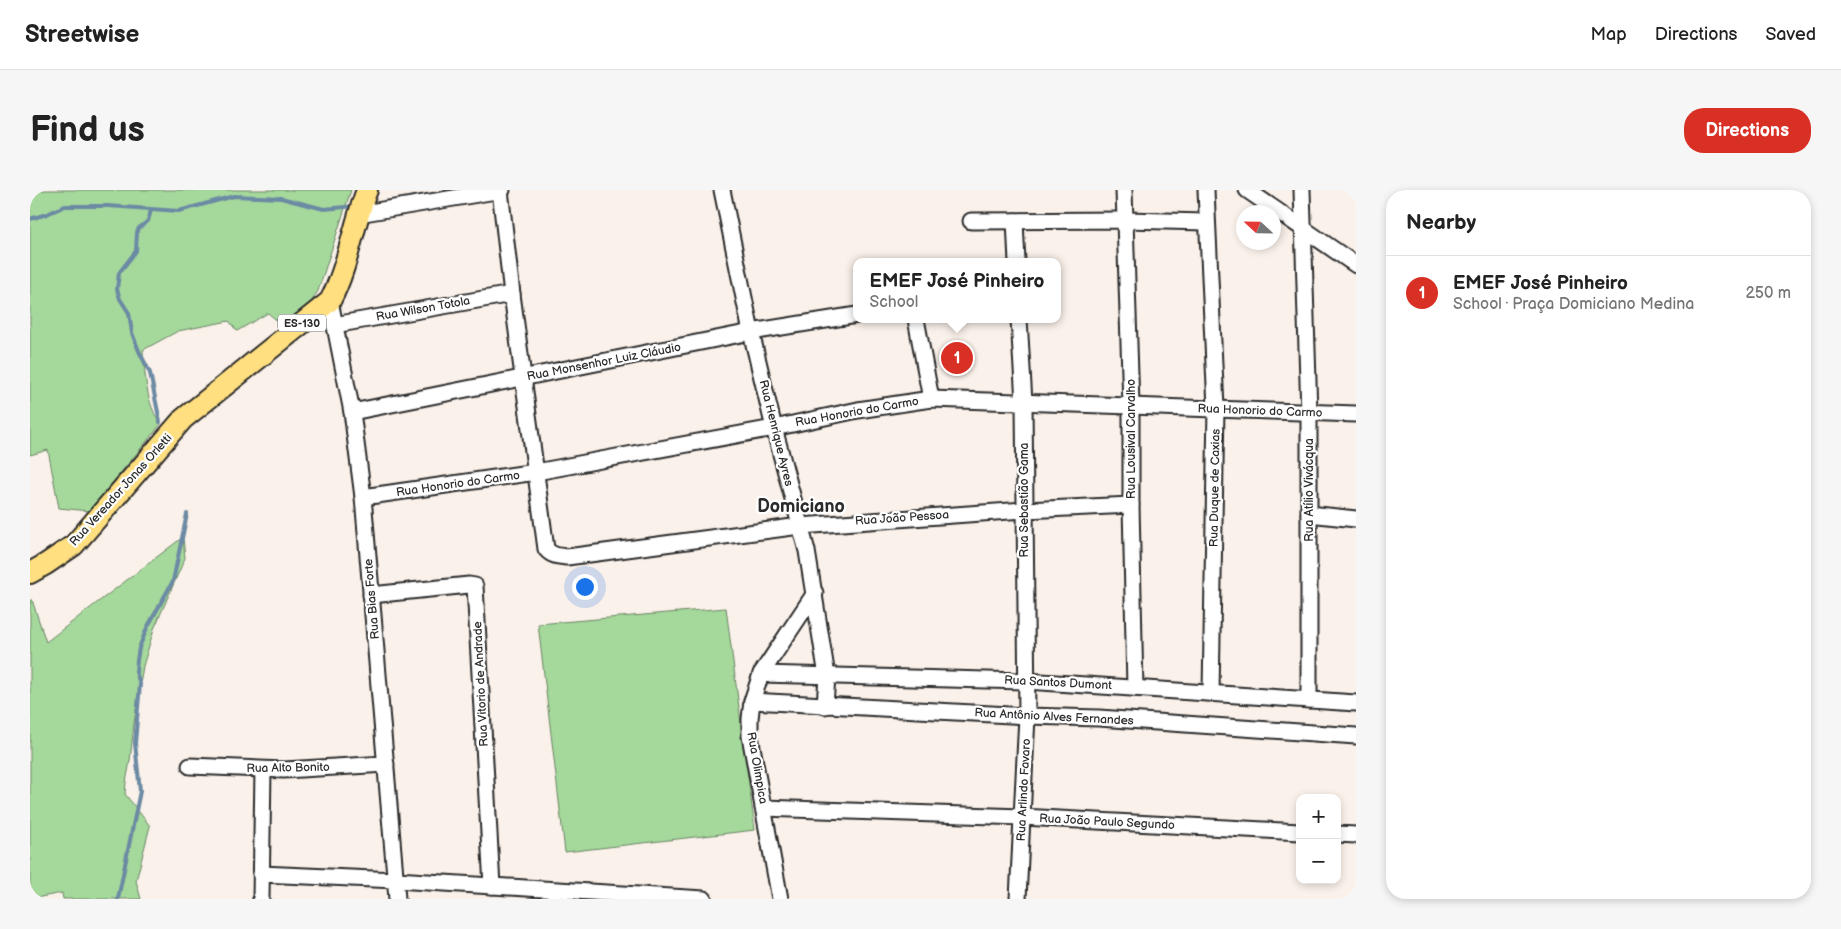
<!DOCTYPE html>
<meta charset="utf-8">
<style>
body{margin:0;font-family:"Balsamiq Sans",sans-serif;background:#f6f6f6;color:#222}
.controls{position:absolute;right:15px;bottom:15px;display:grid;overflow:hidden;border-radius:10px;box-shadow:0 2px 8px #0003}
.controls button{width:45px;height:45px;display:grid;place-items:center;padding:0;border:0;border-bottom:1px solid #e0e0e0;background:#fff;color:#222;font:25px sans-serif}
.compass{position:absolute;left:1206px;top:15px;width:45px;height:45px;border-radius:50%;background:#fff;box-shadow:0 2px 8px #0003;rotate:292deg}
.you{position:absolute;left:554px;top:396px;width:18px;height:18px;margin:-12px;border:4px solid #fff;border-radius:50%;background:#1a73e8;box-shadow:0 0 0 8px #1a73e833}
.badge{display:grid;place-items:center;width:32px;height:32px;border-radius:50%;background:#d93025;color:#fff;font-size:16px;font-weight:700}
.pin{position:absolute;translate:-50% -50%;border:2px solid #fff;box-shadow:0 1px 5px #0006}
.popup{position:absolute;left:823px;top:68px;width:208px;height:65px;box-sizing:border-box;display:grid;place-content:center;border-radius:10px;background:#fff;filter:drop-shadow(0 1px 4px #0005);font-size:16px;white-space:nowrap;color:#767676}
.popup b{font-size:19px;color:#222}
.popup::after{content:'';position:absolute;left:50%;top:100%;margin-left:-10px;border:10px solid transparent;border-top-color:#fff}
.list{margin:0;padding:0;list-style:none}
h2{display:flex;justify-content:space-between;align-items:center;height:65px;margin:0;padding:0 20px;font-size:21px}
h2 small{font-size:16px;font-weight:400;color:#767676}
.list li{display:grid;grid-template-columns:32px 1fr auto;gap:15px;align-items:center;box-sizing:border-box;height:75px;padding:0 20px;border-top:1px solid #e0e0e0}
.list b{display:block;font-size:19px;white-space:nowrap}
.list p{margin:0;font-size:16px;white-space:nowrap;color:#767676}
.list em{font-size:16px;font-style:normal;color:#767676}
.map{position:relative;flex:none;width:1326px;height:709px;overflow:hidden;border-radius:20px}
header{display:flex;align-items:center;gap:30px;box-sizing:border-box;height:70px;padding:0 25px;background:#fff;border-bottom:1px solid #e0e0e0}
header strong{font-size:24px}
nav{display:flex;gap:28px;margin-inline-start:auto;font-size:18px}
.intro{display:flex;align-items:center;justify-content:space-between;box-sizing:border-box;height:120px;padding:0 30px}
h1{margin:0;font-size:35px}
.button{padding:12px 22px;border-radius:20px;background:#d93025;color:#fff;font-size:18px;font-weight:700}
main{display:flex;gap:30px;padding:0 30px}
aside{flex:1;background:#fff;border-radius:20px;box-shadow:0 2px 8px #0003}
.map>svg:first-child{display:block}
</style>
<header>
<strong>Streetwise</strong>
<nav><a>Map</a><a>Directions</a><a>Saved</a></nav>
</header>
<div class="intro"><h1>Find us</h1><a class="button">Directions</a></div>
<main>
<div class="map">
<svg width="1326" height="709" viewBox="0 0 1326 709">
<rect width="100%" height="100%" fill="#faf1ea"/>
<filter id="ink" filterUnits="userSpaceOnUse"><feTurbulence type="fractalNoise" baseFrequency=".02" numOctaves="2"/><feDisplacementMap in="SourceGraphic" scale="10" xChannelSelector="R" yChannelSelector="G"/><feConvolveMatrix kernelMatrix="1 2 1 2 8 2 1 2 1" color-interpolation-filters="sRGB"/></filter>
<g filter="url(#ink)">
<g fill="#a5d99b" stroke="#688263">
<path d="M0,0H321L288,101L275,122L258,140L238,123L207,141L199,131L148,141L113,160C115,184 116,215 131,234L59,321L29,318L18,260L0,265Z"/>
<path d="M153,347L155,368L124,439L113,476L104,533L100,571L96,592L95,604L120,636L106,691L111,709H33L32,703L0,709V410H2L16,452Z"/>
<path d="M696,418L725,640L535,662L508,434Z"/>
</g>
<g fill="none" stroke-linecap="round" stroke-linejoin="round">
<g stroke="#6c8aa4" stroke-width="4">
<path d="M121,20L118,31L109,38L107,42L106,61L89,83L87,99L90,109L99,123L102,143L109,161L120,183L130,232"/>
<path d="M0,29L17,24L35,16H78L149,21L204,6L251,8L294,19L326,16"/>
<path d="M88,709L110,601L105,553L110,494L106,482L107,470L109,458L117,438L143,391L157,324"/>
</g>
<g stroke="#2b2b2b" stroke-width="19">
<g id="minor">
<path d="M470,0L482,104L516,359C522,366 528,366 537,367L770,336L995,320L1101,315"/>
<path d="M692,0L721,142L744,238L777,361L797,486L795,516"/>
<path d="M1094,0L1101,215V315L1105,498"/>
<path d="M1176,0L1186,218L1181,503"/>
<path d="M1217,0L1326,75"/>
<path d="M1272,0L1279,223V510"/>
<path d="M328,24L472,0"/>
<path d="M941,31L1095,30L1176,32"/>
<path d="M985,31L987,72"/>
<path d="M300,111L322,222L333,307L367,709"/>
<path d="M886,129L901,209"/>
<path d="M304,135L482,104"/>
<path d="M322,222L721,142L827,125"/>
<path d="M333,307L506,282L744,238L828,220L901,209L1326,224"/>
<path d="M1279,324L1326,329"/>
<path d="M341,405L439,395L445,396L462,696"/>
<path d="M731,484L996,491L1326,513"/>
<path d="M722,511L997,526L1069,528L1326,546"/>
<path d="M160,576L254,580L356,574"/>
<path d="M733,618L992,627L1270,642"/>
<path d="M1307,644L1326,645"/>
<path d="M231,684L366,690L674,709"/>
<path d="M231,709L233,580"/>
<path d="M750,709L720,546V529L722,511L731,484L785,403"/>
<path d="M988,709L997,526L994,212L989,129"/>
</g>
</g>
<g stroke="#2b2b2b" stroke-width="24">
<path id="major" d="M0,383L16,374L44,355L153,229L300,111C318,77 323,36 337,0"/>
</g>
<use href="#minor" stroke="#fff" stroke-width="15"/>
<use href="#major" stroke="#ffdf80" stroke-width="20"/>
</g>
</g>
<g text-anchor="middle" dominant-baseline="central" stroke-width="4.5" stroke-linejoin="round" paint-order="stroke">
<rect fill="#fff" stroke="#6b6b6b" stroke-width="1" x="248" y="124.5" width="48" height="17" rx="4"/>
<g font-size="11" font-weight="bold" fill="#2b2b2b">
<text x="272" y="133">ES-130</text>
</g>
<g font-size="12" fill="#2b2b2b" stroke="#fff">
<text transform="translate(393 119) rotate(-10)">Rua Wilson Totola</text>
<text transform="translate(574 172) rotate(-11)">Rua Monsenhor Luiz Cláudio</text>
<text transform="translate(1230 221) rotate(2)">Rua Honorio do Carmo</text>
<text transform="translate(827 222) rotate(-10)">Rua Honorio do Carmo</text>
<text transform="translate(746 243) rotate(76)">Rua Henrique Ayres</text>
<text transform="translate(1101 249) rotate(-90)">Rua Lousival Carvalho</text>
<text transform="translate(428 294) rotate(-8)">Rua Honorio do Carmo</text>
<text transform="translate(1185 298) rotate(-89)">Rua Duque de Caxias</text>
<text transform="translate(91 300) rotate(-48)">Rua Vereador Jonas Orletti</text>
<text transform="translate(1279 300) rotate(-90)">Rua Atílio Vivácqua</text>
<text transform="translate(994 310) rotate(-90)">Rua Sebastião Gama</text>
<text transform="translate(872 328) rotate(-4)">Rua João Pessoa</text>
<text transform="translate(342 409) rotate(-95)">Rua Bias Forte</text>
<text transform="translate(1028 493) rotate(3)">Rua Santos Dumont</text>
<text transform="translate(451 494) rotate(-93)">Rua Vitorio de Andrade</text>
<text transform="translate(1024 527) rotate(3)">Rua Antônio Alves Fernandes</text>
<text transform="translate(258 578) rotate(-1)">Rua Alto Bonito</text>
<text transform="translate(727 578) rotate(80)">Rua Olimpica</text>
<text transform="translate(994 600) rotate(-87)">Rua Arlindo Favaro</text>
<text transform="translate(1077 632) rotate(3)">Rua João Paulo Segundo</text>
</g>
<g font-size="18" font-weight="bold" fill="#2b2b2b" stroke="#fff">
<text x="771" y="316">Domiciano</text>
</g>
</g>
</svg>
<div class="controls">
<button>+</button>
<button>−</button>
</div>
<svg class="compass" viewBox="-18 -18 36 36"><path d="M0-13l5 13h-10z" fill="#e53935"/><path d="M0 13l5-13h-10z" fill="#767676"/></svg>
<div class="you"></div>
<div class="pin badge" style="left:927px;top:168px">1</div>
<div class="popup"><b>EMEF José Pinheiro</b>School</div>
</div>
<aside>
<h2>Nearby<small></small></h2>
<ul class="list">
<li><span class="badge">1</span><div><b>EMEF José Pinheiro</b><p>School · Praça Domiciano Medina</p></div><em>250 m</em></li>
</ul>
</aside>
</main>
